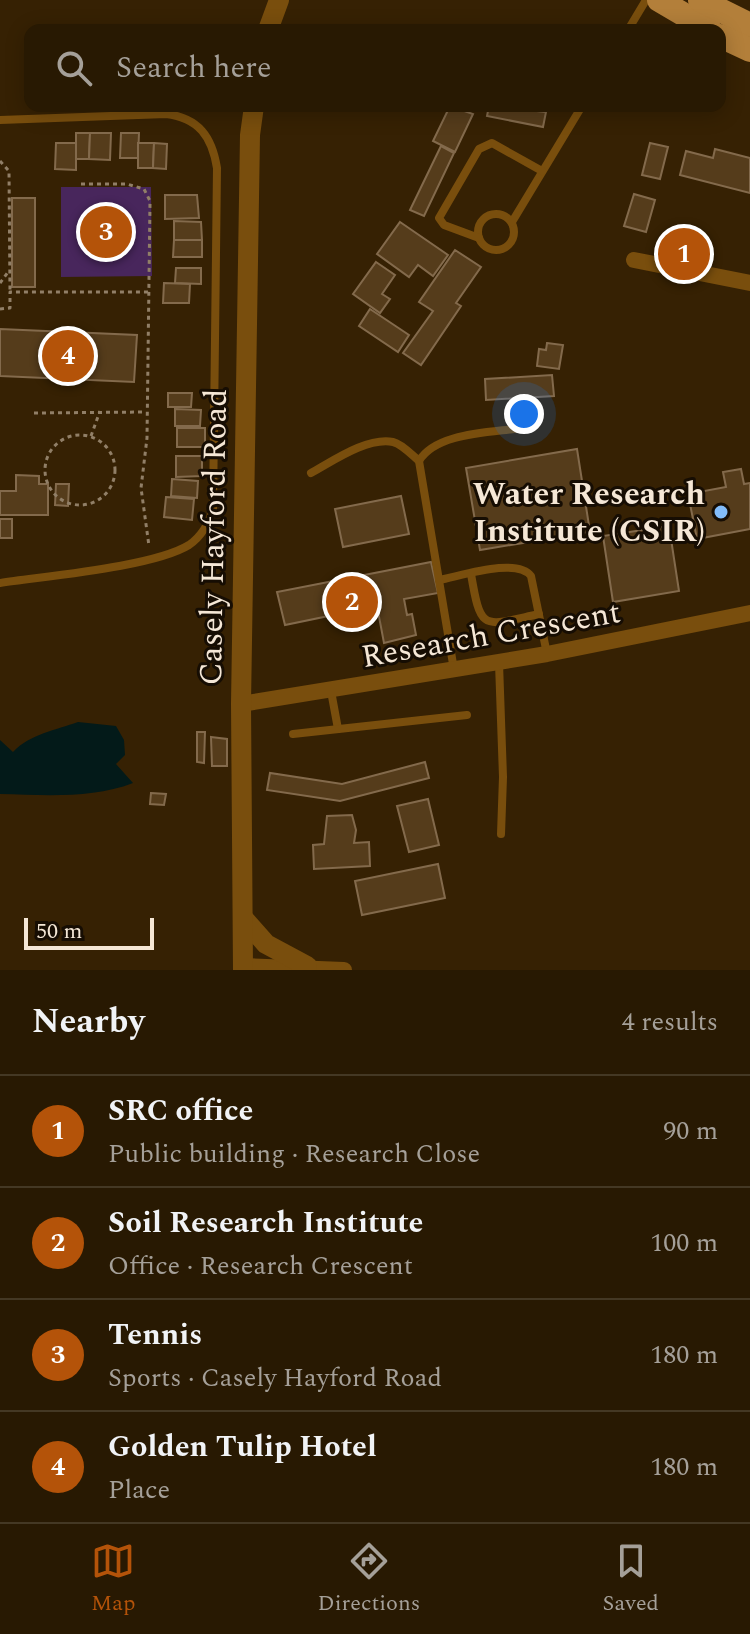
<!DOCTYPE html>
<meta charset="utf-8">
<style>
body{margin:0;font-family:Spectral,serif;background:#342611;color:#f1f3f6}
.scale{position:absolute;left:24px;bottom:20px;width:130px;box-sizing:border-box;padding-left:8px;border:4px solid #f5e7d6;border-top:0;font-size:22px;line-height:28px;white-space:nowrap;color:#f5e7d6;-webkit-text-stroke:6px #160d03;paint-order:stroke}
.you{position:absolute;left:524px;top:414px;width:28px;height:28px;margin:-20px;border:6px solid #fff;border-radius:50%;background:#1a73e8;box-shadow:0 0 0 12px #1a73e833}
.badge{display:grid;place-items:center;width:52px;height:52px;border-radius:50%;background:#b45309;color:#fff;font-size:26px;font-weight:700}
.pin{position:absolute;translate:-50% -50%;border:4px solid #fff;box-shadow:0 2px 8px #0006}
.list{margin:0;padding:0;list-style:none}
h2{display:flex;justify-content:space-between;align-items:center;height:104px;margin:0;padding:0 32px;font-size:34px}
h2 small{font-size:26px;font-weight:400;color:#a5a099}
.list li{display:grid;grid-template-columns:52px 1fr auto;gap:24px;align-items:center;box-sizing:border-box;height:112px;padding:0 32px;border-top:2px solid #443824}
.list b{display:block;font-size:30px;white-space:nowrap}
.list p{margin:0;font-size:26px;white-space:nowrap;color:#a5a099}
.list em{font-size:26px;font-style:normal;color:#a5a099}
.icon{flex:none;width:44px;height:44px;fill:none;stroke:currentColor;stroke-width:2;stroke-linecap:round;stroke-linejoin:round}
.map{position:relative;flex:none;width:750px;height:970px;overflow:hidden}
.search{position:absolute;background:#281902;box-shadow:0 4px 20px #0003;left:24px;right:24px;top:24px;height:88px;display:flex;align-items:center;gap:20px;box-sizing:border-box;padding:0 28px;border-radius:16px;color:#a5a099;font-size:30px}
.sheet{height:552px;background:#281902}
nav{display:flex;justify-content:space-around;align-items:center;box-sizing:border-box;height:112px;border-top:2px solid #443824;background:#281902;font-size:22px;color:#a5a099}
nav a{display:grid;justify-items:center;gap:4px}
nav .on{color:#b45309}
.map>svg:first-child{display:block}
</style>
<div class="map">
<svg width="750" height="970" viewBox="0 0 750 970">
<rect width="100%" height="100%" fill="#362103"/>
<path fill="#48265c" d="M61,187H151L152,276L61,277Z"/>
<path fill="#031a19" d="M78,722L116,726L124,740L125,755L116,764L133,783C92,799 44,795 0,794V740L13,752C30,734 56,730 78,722Z"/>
<g fill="#553c1b" stroke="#836a4c" stroke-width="2">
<path d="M450,106L473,114L455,152L433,141Z"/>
<path d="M489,106L546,112L543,127L487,116Z"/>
<path d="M76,133H90L89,159H76Z"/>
<path d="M90,133H111L110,160L89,159Z"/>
<path d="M121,133H139L138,158H120Z"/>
<path d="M56,143H76V170L55,169Z"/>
<path d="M138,143H154L153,168H138Z"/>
<path d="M154,143L167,144L166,169L153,168Z"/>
<path d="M650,143L668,147L660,179L642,175Z"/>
<path d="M441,146L454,153L424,216L410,210Z"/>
<path d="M715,149L750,158V193L680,175L686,151L713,158Z"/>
<path d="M634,194L655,200L646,232L624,226Z"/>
<path d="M165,195H197L199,218L165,219Z"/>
<rect x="12" y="198" width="23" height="89"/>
<path d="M174,221L201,222L202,240H174Z"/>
<path d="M400,222L448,255L433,276L418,265L409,277L377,254Z"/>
<path d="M673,238L695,244L690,261L669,254Z"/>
<path d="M174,240H202V257H173Z"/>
<path d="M455,250L481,267L456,303L461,306L421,365L403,353L433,311L419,302Z"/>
<path d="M376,262L395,275L382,294L390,299L380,313L353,294Z"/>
<path d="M176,268H201V284L175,283Z"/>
<path d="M164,283L190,284L189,303H163Z"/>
<path d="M370,309L409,335L398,352L359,326Z"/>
<path d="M0,329L137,335L134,382L0,376Z"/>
<path d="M547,343L563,345L559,369L537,366L539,349L546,350Z"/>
<path d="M552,375L554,396L486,400L485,379Z"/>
<path d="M168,393H192L191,407H168Z"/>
<path d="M175,409L201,410L200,426H175Z"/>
<rect x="177" y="428" width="28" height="19"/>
<path d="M577,449L590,532L480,550L466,468Z"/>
<path d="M176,456H202V476L176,477Z"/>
<path d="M741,469L744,484L750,483V529L697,539L688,494L726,487L723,472Z"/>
<path d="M16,475L39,476V484H48V515H0V491H16Z"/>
<path d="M172,479L198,481L197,498L171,496Z"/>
<path d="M56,484H69L68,506L55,505Z"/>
<path d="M401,496L409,534L343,547L335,509Z"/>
<path d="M166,497L194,499L192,520L164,517Z"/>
<rect x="0" y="519" width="12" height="19"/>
<path d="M669,526L679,591L613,602L603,536Z"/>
<path d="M431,562L438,593L404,599L407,615L412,614L416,635L384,643L377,606L285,625L277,592Z"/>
<path d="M197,732H205L204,763L197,762Z"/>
<path d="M211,737L227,739V766H212Z"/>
<path d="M425,762L429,778L340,801L267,790L270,773L342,784Z"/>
<path d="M151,793L166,794L164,805L150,804Z"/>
<path d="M428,799L439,845L409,852L397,806Z"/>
<path d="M352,815L356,830L354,843L369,842L370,866L314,869L313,845L324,844L327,816Z"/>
<path d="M438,864L445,898L362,915L355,881Z"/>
</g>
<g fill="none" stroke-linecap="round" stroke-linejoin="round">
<g stroke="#917f67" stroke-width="3" stroke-dasharray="4 4" stroke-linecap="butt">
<path d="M0,161L9,171L10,292"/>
<path d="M81,184H127L144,189L150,201L147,438L141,488L149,546"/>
<path d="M0,283L8,272"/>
<path d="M0,309L10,308V292H149"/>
<path d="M34,413L146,412"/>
<circle cx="80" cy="470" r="35"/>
<path d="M91,436L100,411"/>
</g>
<g stroke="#794e0d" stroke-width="8">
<path d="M628,30L646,0"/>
<path d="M0,120L166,114C199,118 212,137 217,168L213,510C208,524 202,536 189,545C153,567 46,576 0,583"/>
<circle cx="496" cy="232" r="18"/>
<path d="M512,222L582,106"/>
<path d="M479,238L444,225L439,218L479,149L492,143L542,171"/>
<path d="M311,473C333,461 367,437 393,442C402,444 412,455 419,461"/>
<path d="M471,574C481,633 483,626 539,614"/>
<path d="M439,580C461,576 517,557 531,576L547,654"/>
<path d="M499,663L503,777L501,834"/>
<path d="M454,670L419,461C437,431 495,433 528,427"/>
<path d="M331,691L338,729"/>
<path d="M293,734L467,715"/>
</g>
<g stroke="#794e0d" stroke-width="16">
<path d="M634,260L750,283"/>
<path d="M241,704L547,654L750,613"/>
<path d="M243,966L344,970"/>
</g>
<g stroke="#794e0d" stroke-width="20">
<path d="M268,30L279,0"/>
<path d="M243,918L266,944L307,966L301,970"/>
<path d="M243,970L241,704L250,135L254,106"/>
</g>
<g stroke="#b37f3a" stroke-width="24">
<path d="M659,0L710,30"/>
<path d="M700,0L750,25"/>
<path d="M720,36L750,50"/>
</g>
</g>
<circle fill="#82bcfa" stroke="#160d03" stroke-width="3" cx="721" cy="512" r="8"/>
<g text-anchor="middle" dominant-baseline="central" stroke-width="6" stroke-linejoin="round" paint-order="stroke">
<g font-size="32" font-weight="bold" fill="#f5e7d6" stroke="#160d03" text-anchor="end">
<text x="705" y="494">Water Research<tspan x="705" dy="37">Institute (CSIR)</tspan></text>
</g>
<g font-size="32" fill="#f5e7d6" stroke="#160d03">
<text transform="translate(214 537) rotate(-89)">Casely Hayford Road</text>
<text transform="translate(491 635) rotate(-10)">Research Crescent</text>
</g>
</g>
</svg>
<div class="scale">50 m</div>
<div class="you"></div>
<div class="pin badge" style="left:684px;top:254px">1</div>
<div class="pin badge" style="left:352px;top:602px">2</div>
<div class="pin badge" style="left:106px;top:232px">3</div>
<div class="pin badge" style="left:68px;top:356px">4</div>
<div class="search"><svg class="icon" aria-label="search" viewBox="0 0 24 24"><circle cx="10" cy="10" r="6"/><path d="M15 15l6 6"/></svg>Search here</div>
</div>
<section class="sheet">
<h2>Nearby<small>4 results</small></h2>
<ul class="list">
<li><span class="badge">1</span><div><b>SRC office</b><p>Public building · Research Close</p></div><em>90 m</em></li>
<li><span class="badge">2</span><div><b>Soil Research Institute</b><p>Office · Research Crescent</p></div><em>100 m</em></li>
<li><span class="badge">3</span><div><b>Tennis</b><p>Sports · Casely Hayford Road</p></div><em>180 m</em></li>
<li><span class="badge">4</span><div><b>Golden Tulip Hotel</b><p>Place</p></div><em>180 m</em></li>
</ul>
</section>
<nav>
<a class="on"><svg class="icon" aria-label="map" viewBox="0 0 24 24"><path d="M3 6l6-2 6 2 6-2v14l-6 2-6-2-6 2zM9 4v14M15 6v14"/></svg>Map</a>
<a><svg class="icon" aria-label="directions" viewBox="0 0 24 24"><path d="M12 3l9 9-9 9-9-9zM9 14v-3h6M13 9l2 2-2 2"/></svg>Directions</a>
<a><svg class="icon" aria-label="saved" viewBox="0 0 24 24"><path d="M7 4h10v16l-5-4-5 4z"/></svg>Saved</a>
</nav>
